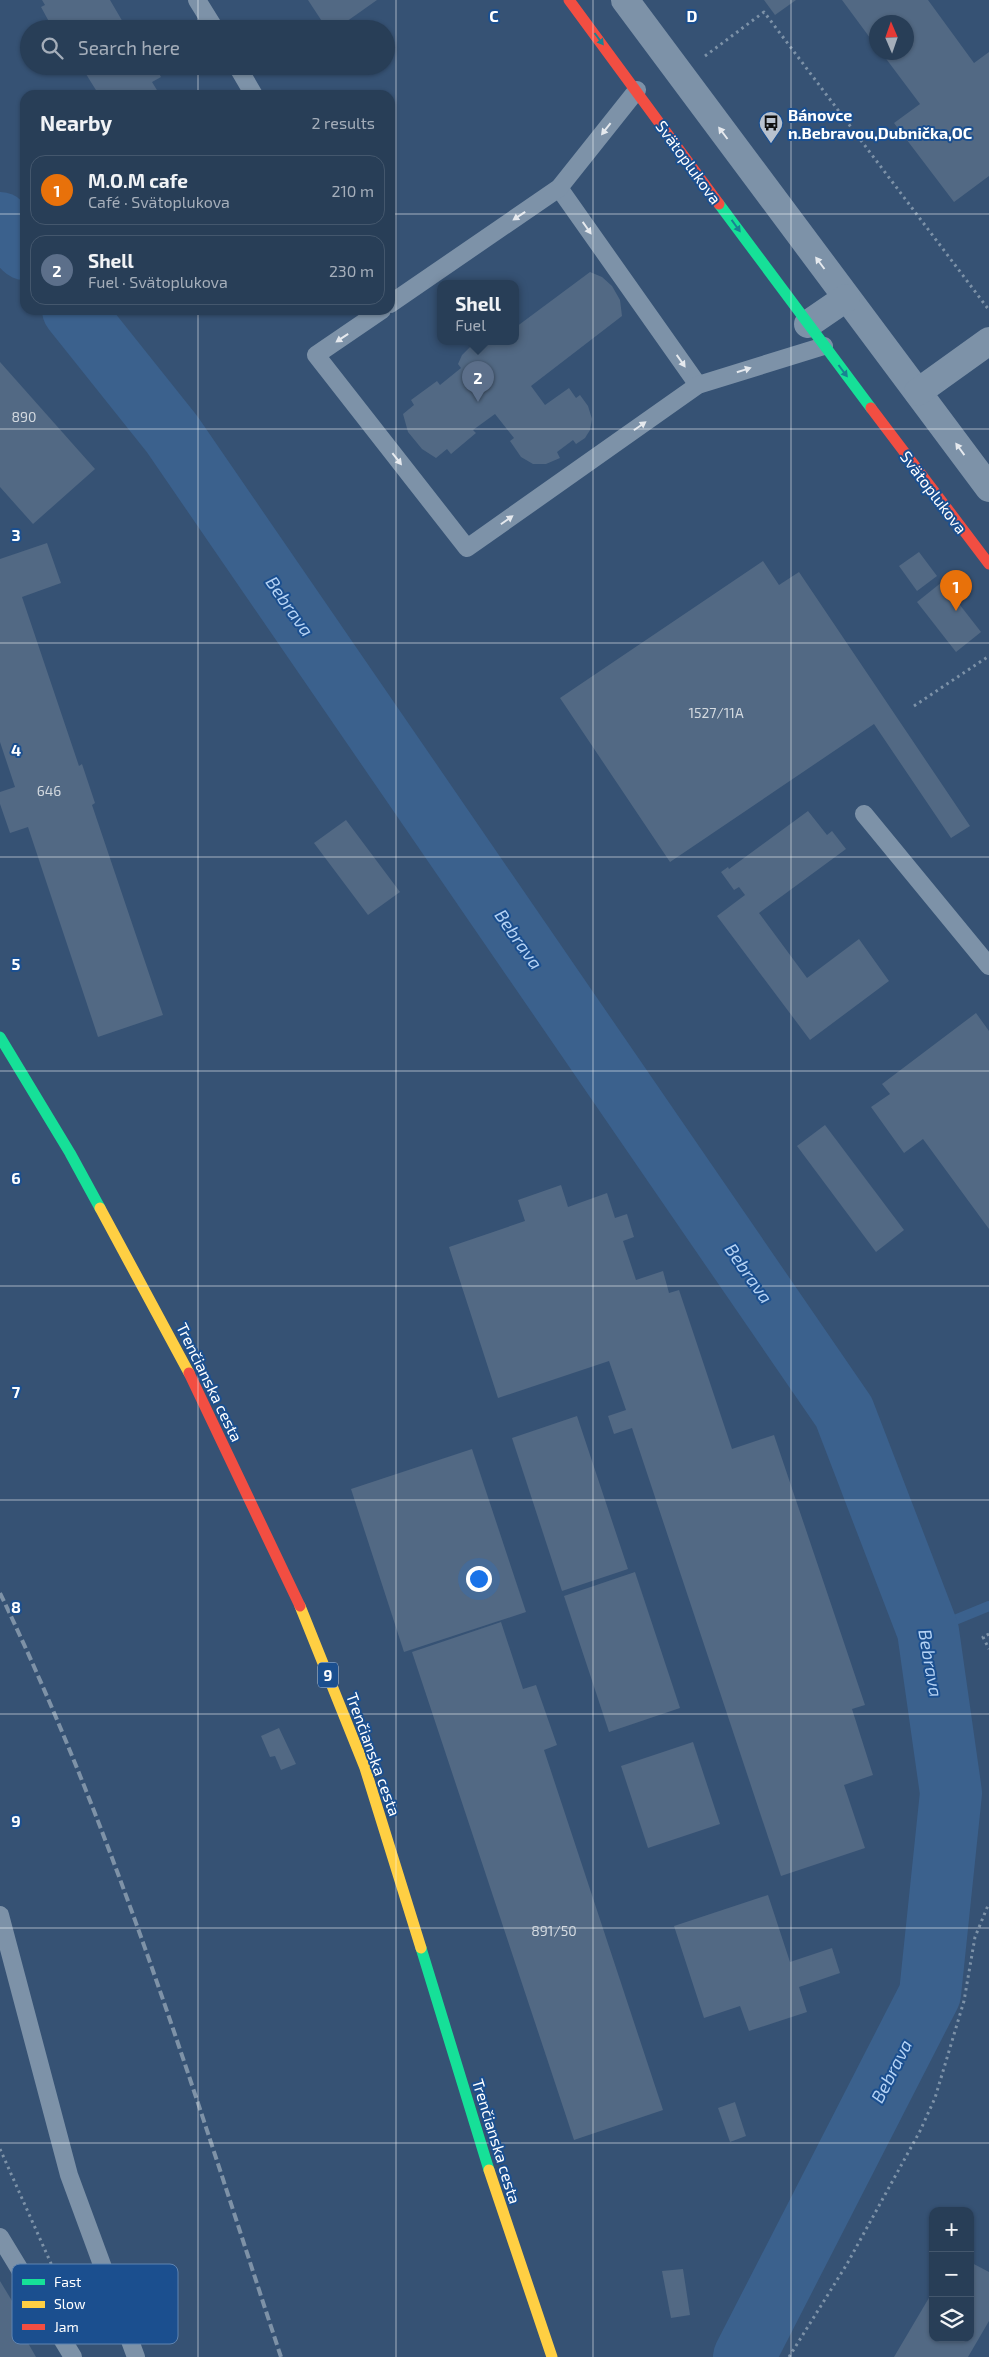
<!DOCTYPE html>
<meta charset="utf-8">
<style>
body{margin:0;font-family:"Exo 2",sans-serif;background:#344961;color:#f1f3f6}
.controls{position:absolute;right:15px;bottom:15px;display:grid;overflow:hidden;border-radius:10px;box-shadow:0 1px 4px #0004}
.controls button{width:45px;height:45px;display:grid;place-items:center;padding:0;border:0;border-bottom:1px solid #44576d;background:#283e57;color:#f1f3f6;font:25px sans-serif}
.compass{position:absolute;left:869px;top:15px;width:45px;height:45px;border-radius:50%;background:#283e57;box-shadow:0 1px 4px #0004;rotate:358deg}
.you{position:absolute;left:478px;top:1578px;width:18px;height:18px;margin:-12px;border:4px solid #fff;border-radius:50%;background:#1a73e8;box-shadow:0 0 0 8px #1a73e833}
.badge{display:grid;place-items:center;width:32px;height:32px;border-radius:50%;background:#8abfa5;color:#fff;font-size:16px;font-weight:700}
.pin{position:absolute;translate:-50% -41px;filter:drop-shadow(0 1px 2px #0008)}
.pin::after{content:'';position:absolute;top:26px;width:18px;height:15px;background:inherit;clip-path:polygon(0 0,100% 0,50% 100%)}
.popup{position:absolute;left:437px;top:280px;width:82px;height:65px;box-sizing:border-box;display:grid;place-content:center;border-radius:10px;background:#283e57;filter:drop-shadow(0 1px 4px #0005);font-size:16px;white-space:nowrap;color:#a5aeba}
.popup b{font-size:19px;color:#f1f3f6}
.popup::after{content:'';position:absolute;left:50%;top:100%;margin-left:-10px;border:10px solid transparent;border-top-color:#283e57}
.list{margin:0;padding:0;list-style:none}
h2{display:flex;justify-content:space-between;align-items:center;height:65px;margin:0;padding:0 20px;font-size:21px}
h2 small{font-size:16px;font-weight:400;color:#a5aeba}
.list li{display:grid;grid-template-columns:32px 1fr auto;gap:15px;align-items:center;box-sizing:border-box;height:70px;margin:0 10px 10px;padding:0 10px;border:1px solid #44576d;border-radius:15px}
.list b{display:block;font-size:19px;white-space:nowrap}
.list p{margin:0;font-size:16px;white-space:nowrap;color:#a5aeba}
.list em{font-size:16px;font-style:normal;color:#a5aeba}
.icon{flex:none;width:28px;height:28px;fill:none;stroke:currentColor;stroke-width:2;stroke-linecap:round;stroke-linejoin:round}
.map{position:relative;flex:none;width:989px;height:2357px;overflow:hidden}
.search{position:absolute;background:#283e57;box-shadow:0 1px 4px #0004;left:20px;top:20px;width:375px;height:55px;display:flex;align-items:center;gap:12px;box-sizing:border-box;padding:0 18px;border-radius:28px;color:#a5aeba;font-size:19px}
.panel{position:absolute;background:#283e57;box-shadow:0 1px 4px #0004;left:20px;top:90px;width:375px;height:225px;border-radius:15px}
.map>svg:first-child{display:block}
</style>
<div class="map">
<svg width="989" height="2357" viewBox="0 0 989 2357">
<rect width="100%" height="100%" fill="#365274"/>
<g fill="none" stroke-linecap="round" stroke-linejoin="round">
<path stroke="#3b618d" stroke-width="10" d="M928,1631L989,1606"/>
<g stroke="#3b618d" stroke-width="62">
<path d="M0,223L25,249"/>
<path d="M73,310L172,434L844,1412L928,1631L951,1793L930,1994L744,2357"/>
</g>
</g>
<g fill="#526984">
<path d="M42,0H110L127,29H53L41,7L45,5Z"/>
<path d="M308,0H377L336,29H327Z"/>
<path d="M764,0H796L775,15Z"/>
<path d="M842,0H928L974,63L989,52V176L954,202L894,123L920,104L881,52H906V22H876V46Z"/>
<path d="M81,66H155L161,77L152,82L160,95H99Z"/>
<path d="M590,272L602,277L612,286L620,300L622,316L531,386L545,405L569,388L576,398L580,395L588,406L592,419L590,430L585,438L576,444L573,440L557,452L560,458L546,464H533L521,457L510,441L514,438L495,414L473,430L476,433L451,454L447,449L436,458L422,449L408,432L403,414L414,405L411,400L437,381L440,385L461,368L458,364L462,355L472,345L480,341H516V327Z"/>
<path d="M0,362L95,469L33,524L0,487Z"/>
<path d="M47,543L61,583L22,597L79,766L82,764L95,803L92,805L163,1015L98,1037L28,827L10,833L0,804V792L15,787L0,742V559Z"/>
<path d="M919,552L937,576L917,591L899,566Z"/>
<path d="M763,561L779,585L799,572L970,826L951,838L874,724L670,862L560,698Z"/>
<path d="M942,582L981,632L956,652L917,602Z"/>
<path d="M808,811L827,835L832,831L846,849L759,913L807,978L859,939L889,981L810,1040L717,916L745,895L739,887L734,890L721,872L728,867L729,869Z"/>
<path d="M346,820L400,892L368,915L314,843Z"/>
<path d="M976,1013L989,1031V1229L923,1139L904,1153L871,1107L890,1094L882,1084Z"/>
<path d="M825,1125L904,1230L876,1252L797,1146Z"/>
<path d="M561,1185L568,1207L607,1193L615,1218L627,1214L634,1237L623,1241L636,1280L663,1271L669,1293L679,1290L732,1449L774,1435L865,1705L852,1709L873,1775L844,1785L865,1848L781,1876L632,1428L614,1434L608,1416L626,1410L609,1361L498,1398L449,1247L525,1221L518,1200Z"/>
<path d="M577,1416L628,1569L562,1591L512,1438Z"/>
<path d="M472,1449L526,1612L404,1652L351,1489Z"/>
<path d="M635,1572L680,1708L609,1732L564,1596Z"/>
<path d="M501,1622L523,1689L536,1685L557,1745L544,1750L663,2110L574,2140L412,1652Z"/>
<path d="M279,1728L296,1764L281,1770L275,1756L270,1757L261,1736Z"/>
<path d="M693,1742L720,1824L648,1848L621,1766Z"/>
<path d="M768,1895L790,1962L832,1948L840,1973L799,1987L807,2012L749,2031L740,2006L704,2018L674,1926Z"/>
<path d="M735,2102L746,2136L730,2142L718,2108Z"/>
<path d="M970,2262L989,2272V2321L968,2357H894L933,2291V2338H970Z"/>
<path d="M683,2269L690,2315L671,2318L662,2271Z"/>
<path d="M0,2281L35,2339L28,2343L36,2357H0Z"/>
</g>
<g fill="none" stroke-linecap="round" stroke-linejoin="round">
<g stroke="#7d92a8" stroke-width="3" stroke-dasharray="2.5 4" stroke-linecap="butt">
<path d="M705,56L764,12L989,310"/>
<path d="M914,706L989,656"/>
<path d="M989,1634L983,1637L989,1649"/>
<path d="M0,2149L53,2268"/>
<path d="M80,2314L95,2325"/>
<path d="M789,2357L847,2264L920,2131L935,2098L964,2001L975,1937L989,1903"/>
</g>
<g stroke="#7d92a8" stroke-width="18">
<path d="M197,0L215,29"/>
<path d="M237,66L254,95"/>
<path d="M559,188L698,385"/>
<path d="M390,304L559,188L637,90"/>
<path d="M382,310L316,355L467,548L698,385L824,346"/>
<path d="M864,814L989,966"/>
<path d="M0,1915L69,2175L136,2357"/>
<path d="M0,2237L73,2357"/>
</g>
<g stroke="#7d92a8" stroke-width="28">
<path d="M625,0L989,488"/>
<path d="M808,324L846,298"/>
<path d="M918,392L989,341"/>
</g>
<g stroke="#16e098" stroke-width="11">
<path d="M719,204L871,408"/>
<path d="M0,1037L70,1153L100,1208"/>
<path d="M421,1948L489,2170"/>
</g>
<g stroke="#ffcf43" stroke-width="11">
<path d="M100,1208L189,1373"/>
<path d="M300,1606L365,1768L421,1948"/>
<path d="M489,2170L552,2357"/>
</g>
<g stroke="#f24e42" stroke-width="11">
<path d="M569,0L719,204"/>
<path d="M871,408L989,564"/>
<path d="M189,1373L300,1606"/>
</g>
<path stroke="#7e92a7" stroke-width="4" stroke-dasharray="9 4" stroke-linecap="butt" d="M0,1593C118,1839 196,2099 281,2357"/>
</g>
<defs><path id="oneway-solid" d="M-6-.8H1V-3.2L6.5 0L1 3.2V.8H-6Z" transform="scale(1.25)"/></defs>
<g fill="#198292">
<use href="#oneway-solid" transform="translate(599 39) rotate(53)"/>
<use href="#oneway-solid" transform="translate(736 226) rotate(54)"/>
<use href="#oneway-solid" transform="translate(843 371) rotate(53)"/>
</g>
<g fill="#e5e9ee">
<use href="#oneway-solid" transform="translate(606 129) rotate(128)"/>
<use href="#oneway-solid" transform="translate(723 133) rotate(-127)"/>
<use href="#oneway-solid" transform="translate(519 216) rotate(146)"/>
<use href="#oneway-solid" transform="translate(587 228) rotate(55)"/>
<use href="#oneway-solid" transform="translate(820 263) rotate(-127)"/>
<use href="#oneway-solid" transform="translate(342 338) rotate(146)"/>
<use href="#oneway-solid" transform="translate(681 361) rotate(55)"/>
<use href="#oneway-solid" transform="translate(744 370) rotate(-17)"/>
<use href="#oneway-solid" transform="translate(640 426) rotate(-35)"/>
<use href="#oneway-solid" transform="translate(960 449) rotate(-126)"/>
<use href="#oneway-solid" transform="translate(397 459) rotate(52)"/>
<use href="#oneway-solid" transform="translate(507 520) rotate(-35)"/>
</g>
<path fill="none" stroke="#fff" stroke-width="1" stroke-opacity="0.55" d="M198,0V29M396,0V2357M593,0V2357M791,0V2357M198,66V95M0,214H25M390,214H989M198,310V2357M0,429H989M0,643H989M0,857H989M0,1071H989M0,1286H989M0,1500H989M0,1714H989M0,1928H989M0,2143H989"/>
<defs>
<g id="bus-pin" transform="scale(1.25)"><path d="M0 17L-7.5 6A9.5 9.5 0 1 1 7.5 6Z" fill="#b9c2ce" stroke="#1b4f8f"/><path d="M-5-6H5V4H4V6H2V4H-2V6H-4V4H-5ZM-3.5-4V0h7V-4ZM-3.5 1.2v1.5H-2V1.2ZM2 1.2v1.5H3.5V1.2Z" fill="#111"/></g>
</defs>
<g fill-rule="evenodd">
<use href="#bus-pin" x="771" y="123"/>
</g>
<g text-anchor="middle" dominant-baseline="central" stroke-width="4" stroke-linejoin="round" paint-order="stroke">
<g font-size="14" fill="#d4dae0">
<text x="24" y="416">890</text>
<text x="716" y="712">1527/11A</text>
<text x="49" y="790">646</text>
<text x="554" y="1930">891/50</text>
</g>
<rect fill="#1b4f8f" stroke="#bbcadd" stroke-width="1" x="318" y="1662.5" width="20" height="25" rx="4"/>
<g font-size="15" font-weight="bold" fill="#fff">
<text x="328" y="1675">9</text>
</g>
<g font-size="16" font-weight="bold" fill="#fff" stroke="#1b4f8f" text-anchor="start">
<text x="788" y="114">Bánovce<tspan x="788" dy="18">n.Bebravou,Dubnička,OC</tspan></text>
</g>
<g font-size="16" fill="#fff" stroke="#1b4f8f">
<text transform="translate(689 162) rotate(54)">Svätoplukova</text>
<text transform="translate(934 492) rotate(53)">Svätoplukova</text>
<text transform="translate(210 1382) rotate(64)">Trenčianska cesta</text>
<text transform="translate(374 1754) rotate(70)">Trenčianska cesta</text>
<text transform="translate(497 2141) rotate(73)">Trenčianska cesta</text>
</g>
<g font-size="18" font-style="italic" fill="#b5d3f5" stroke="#1b4f8f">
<text transform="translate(290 606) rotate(55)">Bebrava</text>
<text transform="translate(519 939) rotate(55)">Bebrava</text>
<text transform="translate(749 1273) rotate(55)">Bebrava</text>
<text transform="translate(931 1663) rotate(80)">Bebrava</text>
<text transform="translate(891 2071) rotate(-63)">Bebrava</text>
</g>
</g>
<rect x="12" y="2264" width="166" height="80" rx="8" fill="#1b4f8f" stroke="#5f84b1" stroke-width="1"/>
<rect x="22" y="2279" width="23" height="6" fill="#16e098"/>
<rect x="22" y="2301" width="23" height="7" fill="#ffcf43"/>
<rect x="22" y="2324" width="23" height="6" fill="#f24e42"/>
<g font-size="14" fill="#fff">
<text x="54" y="2287">Fast</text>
<text x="54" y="2309">Slow</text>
<text x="54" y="2332">Jam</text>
</g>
<g font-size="16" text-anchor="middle" font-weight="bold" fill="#fff" stroke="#1b4f8f" stroke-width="4" stroke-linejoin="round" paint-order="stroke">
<text x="494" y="22">C</text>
<text x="692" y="22">D</text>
<text x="16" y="541">3</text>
<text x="16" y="756">4</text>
<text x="16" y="970">5</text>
<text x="16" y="1184">6</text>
<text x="16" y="1398">7</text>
<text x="16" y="1613">8</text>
<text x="16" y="1827">9</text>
</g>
</svg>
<div class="controls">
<button>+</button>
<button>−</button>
<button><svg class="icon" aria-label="layers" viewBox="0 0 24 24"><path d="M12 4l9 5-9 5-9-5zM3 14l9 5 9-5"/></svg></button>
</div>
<svg class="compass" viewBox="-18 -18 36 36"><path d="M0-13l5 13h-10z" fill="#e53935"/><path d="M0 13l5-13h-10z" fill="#a5aeba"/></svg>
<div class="you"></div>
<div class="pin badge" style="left:956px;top:611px;background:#e8710a">1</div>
<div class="pin badge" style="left:478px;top:402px;background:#5c6f8a">2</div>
<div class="popup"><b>Shell</b>Fuel</div>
<div class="search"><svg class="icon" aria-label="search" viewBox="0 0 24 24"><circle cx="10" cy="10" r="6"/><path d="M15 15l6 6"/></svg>Search here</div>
<section class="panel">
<h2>Nearby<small>2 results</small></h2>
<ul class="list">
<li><span class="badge" style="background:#e8710a">1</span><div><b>M.O.M cafe</b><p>Café · Svätoplukova</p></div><em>210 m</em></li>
<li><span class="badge" style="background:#5c6f8a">2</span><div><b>Shell</b><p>Fuel · Svätoplukova</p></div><em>230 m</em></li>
</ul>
</section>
</div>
